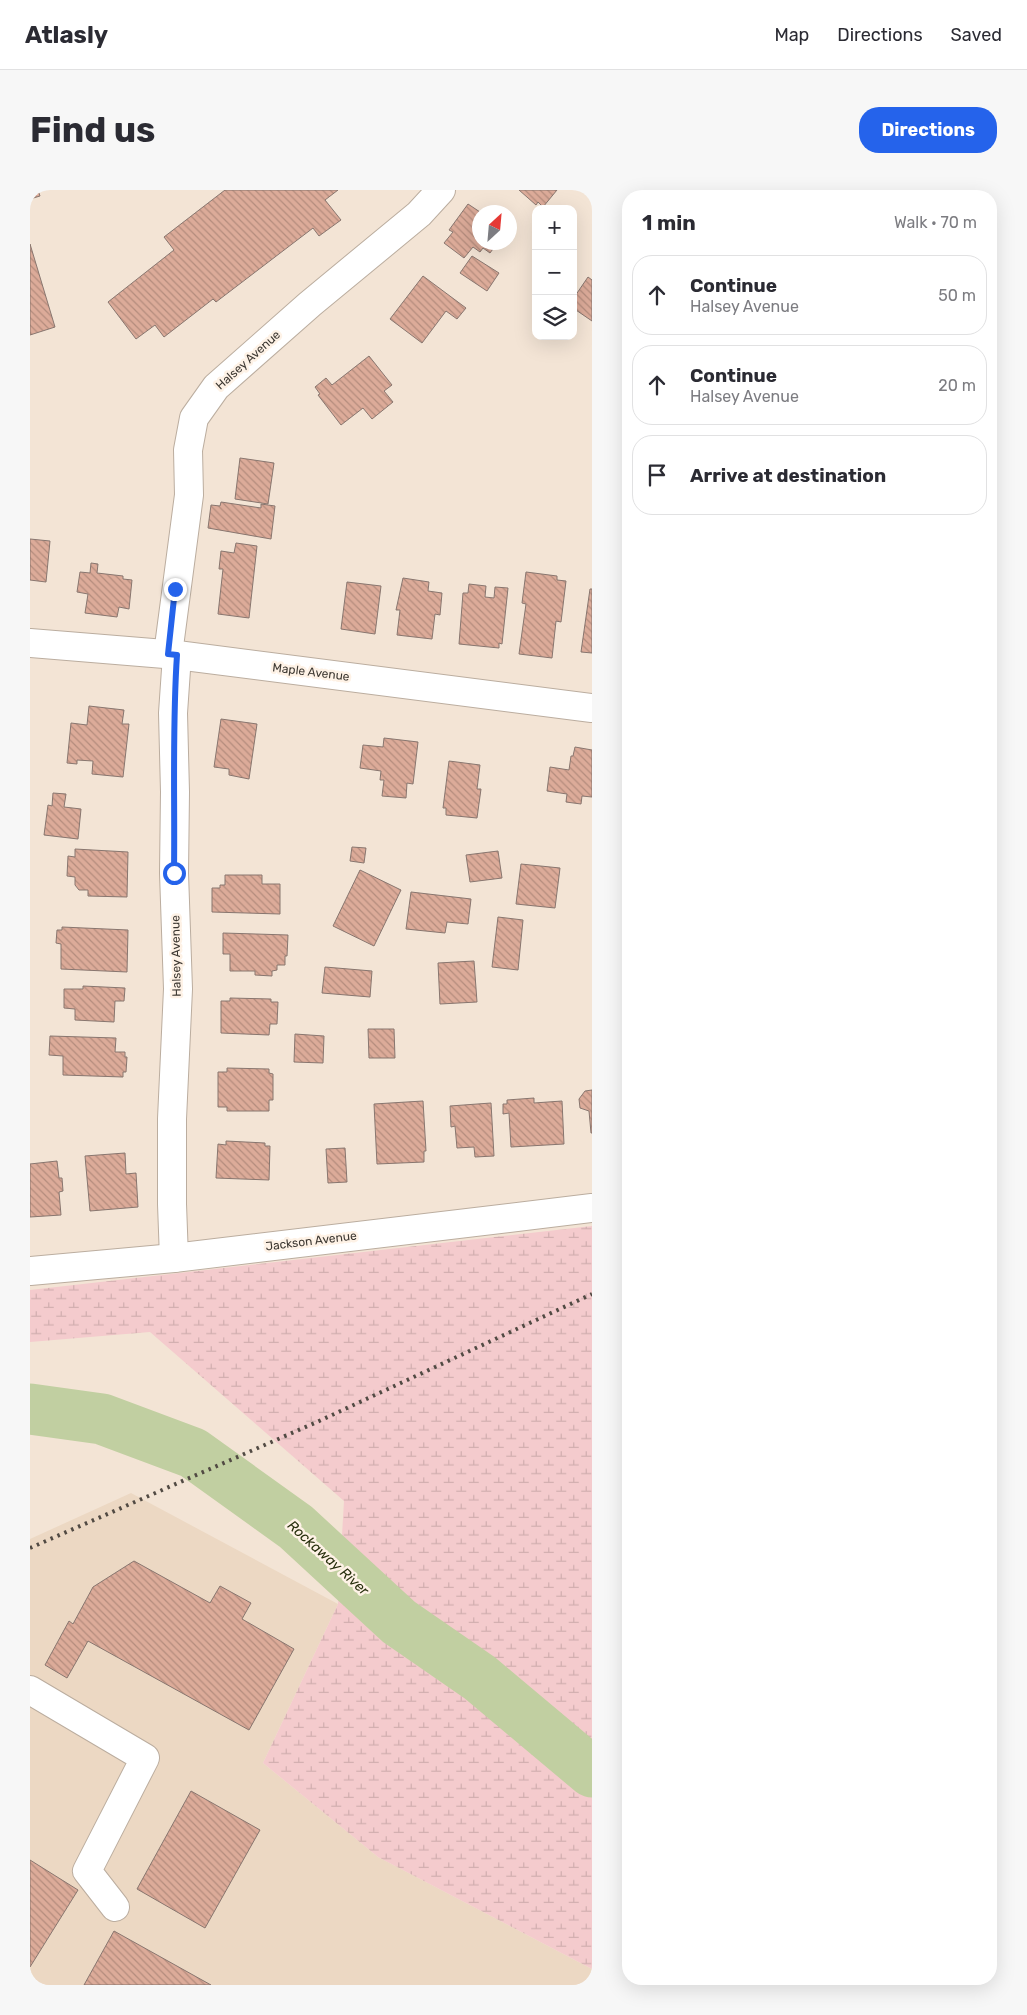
<!DOCTYPE html>
<meta charset="utf-8">
<style>
body{margin:0;font-family:Rubik,sans-serif;background:#f7f7f7;color:#2b2b33}
.controls{position:absolute;right:15px;top:15px;display:grid;overflow:hidden;border-radius:10px;box-shadow:0 5px 20px #0002}
.controls button{width:45px;height:45px;display:grid;place-items:center;padding:0;border:0;border-bottom:1px solid #e1e1e2;background:#fff;color:#2b2b33;font:25px sans-serif}
.compass{position:absolute;left:442px;top:15px;width:45px;height:45px;border-radius:50%;background:#fff;box-shadow:0 5px 20px #0002;rotate:26deg}
.stop{position:absolute;width:15px;height:15px;margin:-11px;border:4px solid #2563eb;border-radius:50%;background:#fff}
.stop.end{background:#2563eb;border-color:#fff;box-shadow:0 1px 5px #0008}
.list{margin:0;padding:0;list-style:none}
h2{display:flex;justify-content:space-between;align-items:center;height:65px;margin:0;padding:0 20px;font-size:21px}
h2 small{font-size:16px;font-weight:400;color:#7c7c81}
.list li{display:grid;grid-template-columns:32px 1fr auto;gap:15px;align-items:center;box-sizing:border-box;height:80px;margin:0 10px 10px;padding:0 10px;border:1px solid #e1e1e2;border-radius:20px}
.list b{display:block;font-size:19px;white-space:nowrap}
.list p{margin:0;font-size:16px;white-space:nowrap;color:#7c7c81}
.list em{font-size:16px;font-style:normal;color:#7c7c81}
.icon{flex:none;width:28px;height:28px;fill:none;stroke:currentColor;stroke-width:2;stroke-linecap:round;stroke-linejoin:round}
.map{position:relative;flex:none;width:562px;height:1795px;overflow:hidden;border-radius:20px}
header{display:flex;align-items:center;gap:30px;box-sizing:border-box;height:70px;padding:0 25px;background:#fff;border-bottom:1px solid #e1e1e2}
header strong{font-size:24px}
nav{display:flex;gap:28px;margin-inline-start:auto;font-size:18px}
.intro{display:flex;align-items:center;justify-content:space-between;box-sizing:border-box;height:120px;padding:0 30px}
h1{margin:0;font-size:35px}
.button{padding:12px 22px;border-radius:20px;background:#2563eb;color:#fff;font-size:18px;font-weight:700}
main{display:flex;gap:30px;padding:0 30px}
aside{flex:1;background:#fff;border-radius:20px;box-shadow:0 5px 20px #0002}
.map>svg:first-child{display:block}
</style>
<header>
<strong>Atlasly</strong>
<nav><a>Map</a><a>Directions</a><a>Saved</a></nav>
</header>
<div class="intro"><h1>Find us</h1><a class="button">Directions</a></div>
<main>
<div class="map">
<svg width="562" height="1795" viewBox="0 0 562 1795">
<defs>
<pattern id="wetland-marsh" width="20" height="14" patternUnits="userSpaceOnUse" patternTransform="scale(1.25)"><rect width="20" height="14" fill="#f4cbcd"/><path d="M1 5h8M5 5V1M11 12h8M15 12V8" fill="none" stroke="#d2afb0"/></pattern>
<pattern id="building-back-hatch" width="6" height="6" patternUnits="userSpaceOnUse" patternTransform="scale(1.25)"><rect width="6" height="6" fill="#dcab99"/><path d="M-1 5l2 2M0 0l6 6M5-1l2 2" fill="none" stroke="#b48c7d"/></pattern>
</defs>
<rect width="100%" height="100%" fill="#f3e4d5"/>
<path fill="#ecd8c3" d="M101,1303L308,1414L233,1573L348,1667L562,1779V1795H0V1349Z"/>
<path fill="url(#wetland-marsh)" d="M562,1036V1779L348,1667L233,1573L308,1414L314,1311L120,1142L0,1152V1100Z"/>
<g fill="none" stroke-linecap="round" stroke-linejoin="round">
<path stroke="#c1cfa1" stroke-width="51" d="M0,1219L72,1229L163,1263L266,1337L369,1432L450,1488L562,1582"/>
</g>
<g fill="url(#building-back-hatch)" stroke="#88766f">
<path d="M0,0H8L10,6L0,9Z"/>
<path d="M195,0H308L295,10L311,30L289,46L283,38L186,112L183,109L134,147L125,135L106,149L78,112L144,60L134,47Z"/>
<path d="M489,0H527L513,17L508,12L506,15Z"/>
<path d="M438,14L450,22V52H468L460,63L453,58L450,62L443,57L434,68L414,53L423,42L419,40Z"/>
<path d="M0,54L25,137L0,145Z"/>
<path d="M442,66L469,83L457,101L430,83Z"/>
<path d="M393,86L436,118L427,129L416,121L392,153L360,129Z"/>
<path d="M558,87L562,90V131L543,118V109Z"/>
<path d="M339,166L362,195L354,201L363,212L342,229L333,218L311,235L288,205L290,204L285,197L296,188L302,195Z"/>
<path d="M210,268L244,273L238,314L205,309Z"/>
<path d="M191,312L231,318V314L245,316L241,349L178,338L181,315L190,316Z"/>
<path d="M0,349L20,351L16,392L0,390Z"/>
<path d="M206,353L227,356L219,428L188,424L193,379H189L191,361L204,363Z"/>
<path d="M61,373L68,374L67,383L93,386V389L102,390L99,419L89,417L87,427L55,423L58,404L47,402L50,382L60,383Z"/>
<path d="M496,382L527,386V390L536,391L531,432L526,431L522,468L489,464L496,414L492,413Z"/>
<path d="M373,388L399,392L398,401L412,403L410,425L405,424L402,449L367,445L370,420H366Z"/>
<path d="M317,392L351,396L345,444L311,439Z"/>
<path d="M439,394L456,396L455,407L464,408L465,397L478,398L472,454L469,453V458L429,454L433,403H438Z"/>
<path d="M560,399H562V463L551,462Z"/>
<path d="M59,516L94,520L92,534H99L93,587L62,584L63,571L47,570V574L37,573L41,533L57,535Z"/>
<path d="M191,529L227,534L219,589L199,585V579L184,577Z"/>
<path d="M354,548L388,552L383,594L377,593L376,608L352,606L354,590H350L351,581L330,578L333,555L353,557Z"/>
<path d="M545,557L562,560V607L552,606L551,614L536,612L537,604L517,601L520,577L539,580L541,566H543Z"/>
<path d="M419,571L450,575L447,599H451L447,628L416,625V618H413Z"/>
<path d="M23,603L36,604L34,617L51,619L48,649L14,645L18,615L22,616Z"/>
<path d="M322,657L336,658L334,673L320,671Z"/>
<path d="M45,659L98,662L97,707L58,706V700H49L45,695V687L37,686L38,666L45,667Z"/>
<path d="M468,661L472,688L440,692L436,665Z"/>
<path d="M491,674L530,678L525,718L486,714Z"/>
<path d="M330,680L371,700L344,756L303,736Z"/>
<path d="M195,685H232V694H250V724L182,722V698H190V695H195Z"/>
<path d="M381,702L441,709L438,734L417,732L415,743L376,739Z"/>
<path d="M468,727L493,730L488,780L462,777Z"/>
<path d="M32,737L98,740L97,782L31,779V754L26,753L27,740H32Z"/>
<path d="M193,743L258,745L257,766H255V775H247V780L242,781V786L225,785V781H200V764H193Z"/>
<path d="M444,771L447,812L410,814L408,773Z"/>
<path d="M295,777L342,781L340,807L292,803Z"/>
<path d="M53,796L95,798L94,811H85L84,832L45,830V819L34,818V799H53Z"/>
<path d="M200,808L241,809V812H248L247,834H240L239,845L191,843V811H200Z"/>
<path d="M338,839H364L365,868H339Z"/>
<path d="M265,844L294,846L293,873L264,872Z"/>
<path d="M20,846L86,848L85,862H95V867H97L96,882H93V887L33,885V866L19,865Z"/>
<path d="M197,878L239,879V883L243,884V910H239V921H197V917H188V882H197Z"/>
<path d="M562,900V943H561L559,921L550,918L549,909L555,901Z"/>
<path d="M504,908V913L532,911L534,954L481,957L479,923L473,924V914H477V910Z"/>
<path d="M393,911L396,961H394V972L347,974L344,914Z"/>
<path d="M461,913L464,966L445,967L444,957L427,958L425,936L421,937L420,916Z"/>
<path d="M196,951L235,953V956H240L239,990L186,988L188,954L196,955Z"/>
<path d="M315,958L317,992L298,993L296,959Z"/>
<path d="M95,963L96,984L106,983L108,1017L60,1021L55,966Z"/>
<path d="M27,971L29,988H32L33,1001L29,1002L31,1025L0,1027V974Z"/>
<path d="M104,1371L180,1413L190,1396L221,1413L212,1429L264,1459L219,1540L58,1451L37,1488L15,1475L39,1431L43,1434L63,1397Z"/>
<path d="M161,1601L230,1640L175,1738L107,1699Z"/>
<path d="M0,1670L48,1700L0,1777Z"/>
<path d="M84,1741L181,1795H54Z"/>
</g>
<g fill="none" stroke-linecap="round" stroke-linejoin="round">
<g stroke="#bbad9f" stroke-width="30">
<g id="minor">
<path d="M0,453L147,465L562,518"/>
<path d="M138,464L159,305L158,260L164,228L186,197L280,114L389,24L411,0"/>
<path d="M144,1068L142,1014V929L148,799L144,683L145,602L143,523L147,465"/>
<path d="M0,1081L144,1068L562,1018"/>
<path d="M0,1500L115,1568L57,1681L85,1717"/>
</g>
</g>
<use href="#minor" stroke="#fff" stroke-width="28"/>
<path stroke="#514a43" stroke-width="4" stroke-dasharray="2.5 5" stroke-linecap="butt" d="M0,1358L287,1232L562,1104"/>
</g>
<g fill="none" stroke-linecap="round" stroke-linejoin="round">
<path stroke="#2563eb" stroke-width="6" d="M144,683C145,610 142,538 147,465L138,464L145,399"/>
</g>
<g text-anchor="middle" dominant-baseline="central" stroke-width="5" stroke-linejoin="round" paint-order="stroke">
<g font-size="12" fill="#3c3731" stroke="#fef2e6">
<text transform="translate(218 170) rotate(-42)">Halsey Avenue</text>
<text transform="translate(281 482) rotate(7)">Maple Avenue</text>
<text transform="translate(146 766) rotate(-91)">Halsey Avenue</text>
<text transform="translate(281 1051) rotate(-7)">Jackson Avenue</text>
</g>
<g font-size="14" font-style="italic" fill="#272f0d" stroke="#fef2e6">
<text transform="translate(298 1368) rotate(42)">Rockaway River</text>
</g>
</g>
</svg>
<div class="controls">
<button>+</button>
<button>−</button>
<button><svg class="icon" aria-label="layers" viewBox="0 0 24 24"><path d="M12 4l9 5-9 5-9-5zM3 14l9 5 9-5"/></svg></button>
</div>
<svg class="compass" viewBox="-18 -18 36 36"><path d="M0-13l5 13h-10z" fill="#e53935"/><path d="M0 13l5-13h-10z" fill="#7c7c81"/></svg>
<div class="stop" style="left:144px;top:683px"></div>
<div class="stop end" style="left:145px;top:399px"></div>
</div>
<aside>
<h2>1 min<small>Walk · 70 m</small></h2>
<ul class="list">
<li><svg class="icon" aria-label="ahead" viewBox="0 0 24 24"><path d="M12 20V5M6 11l6-6 6 6"/></svg><div><b>Continue</b><p>Halsey Avenue</p></div><em>50 m</em></li>
<li><svg class="icon" aria-label="ahead" viewBox="0 0 24 24"><path d="M12 20V5M6 11l6-6 6 6"/></svg><div><b>Continue</b><p>Halsey Avenue</p></div><em>20 m</em></li>
<li><svg class="icon" aria-label="arrive" viewBox="0 0 24 24"><path d="M6 21V4h12l-3 4 3 4H6"/></svg><div><b>Arrive at destination</b></div></li>
</ul>
</aside>
</main>
